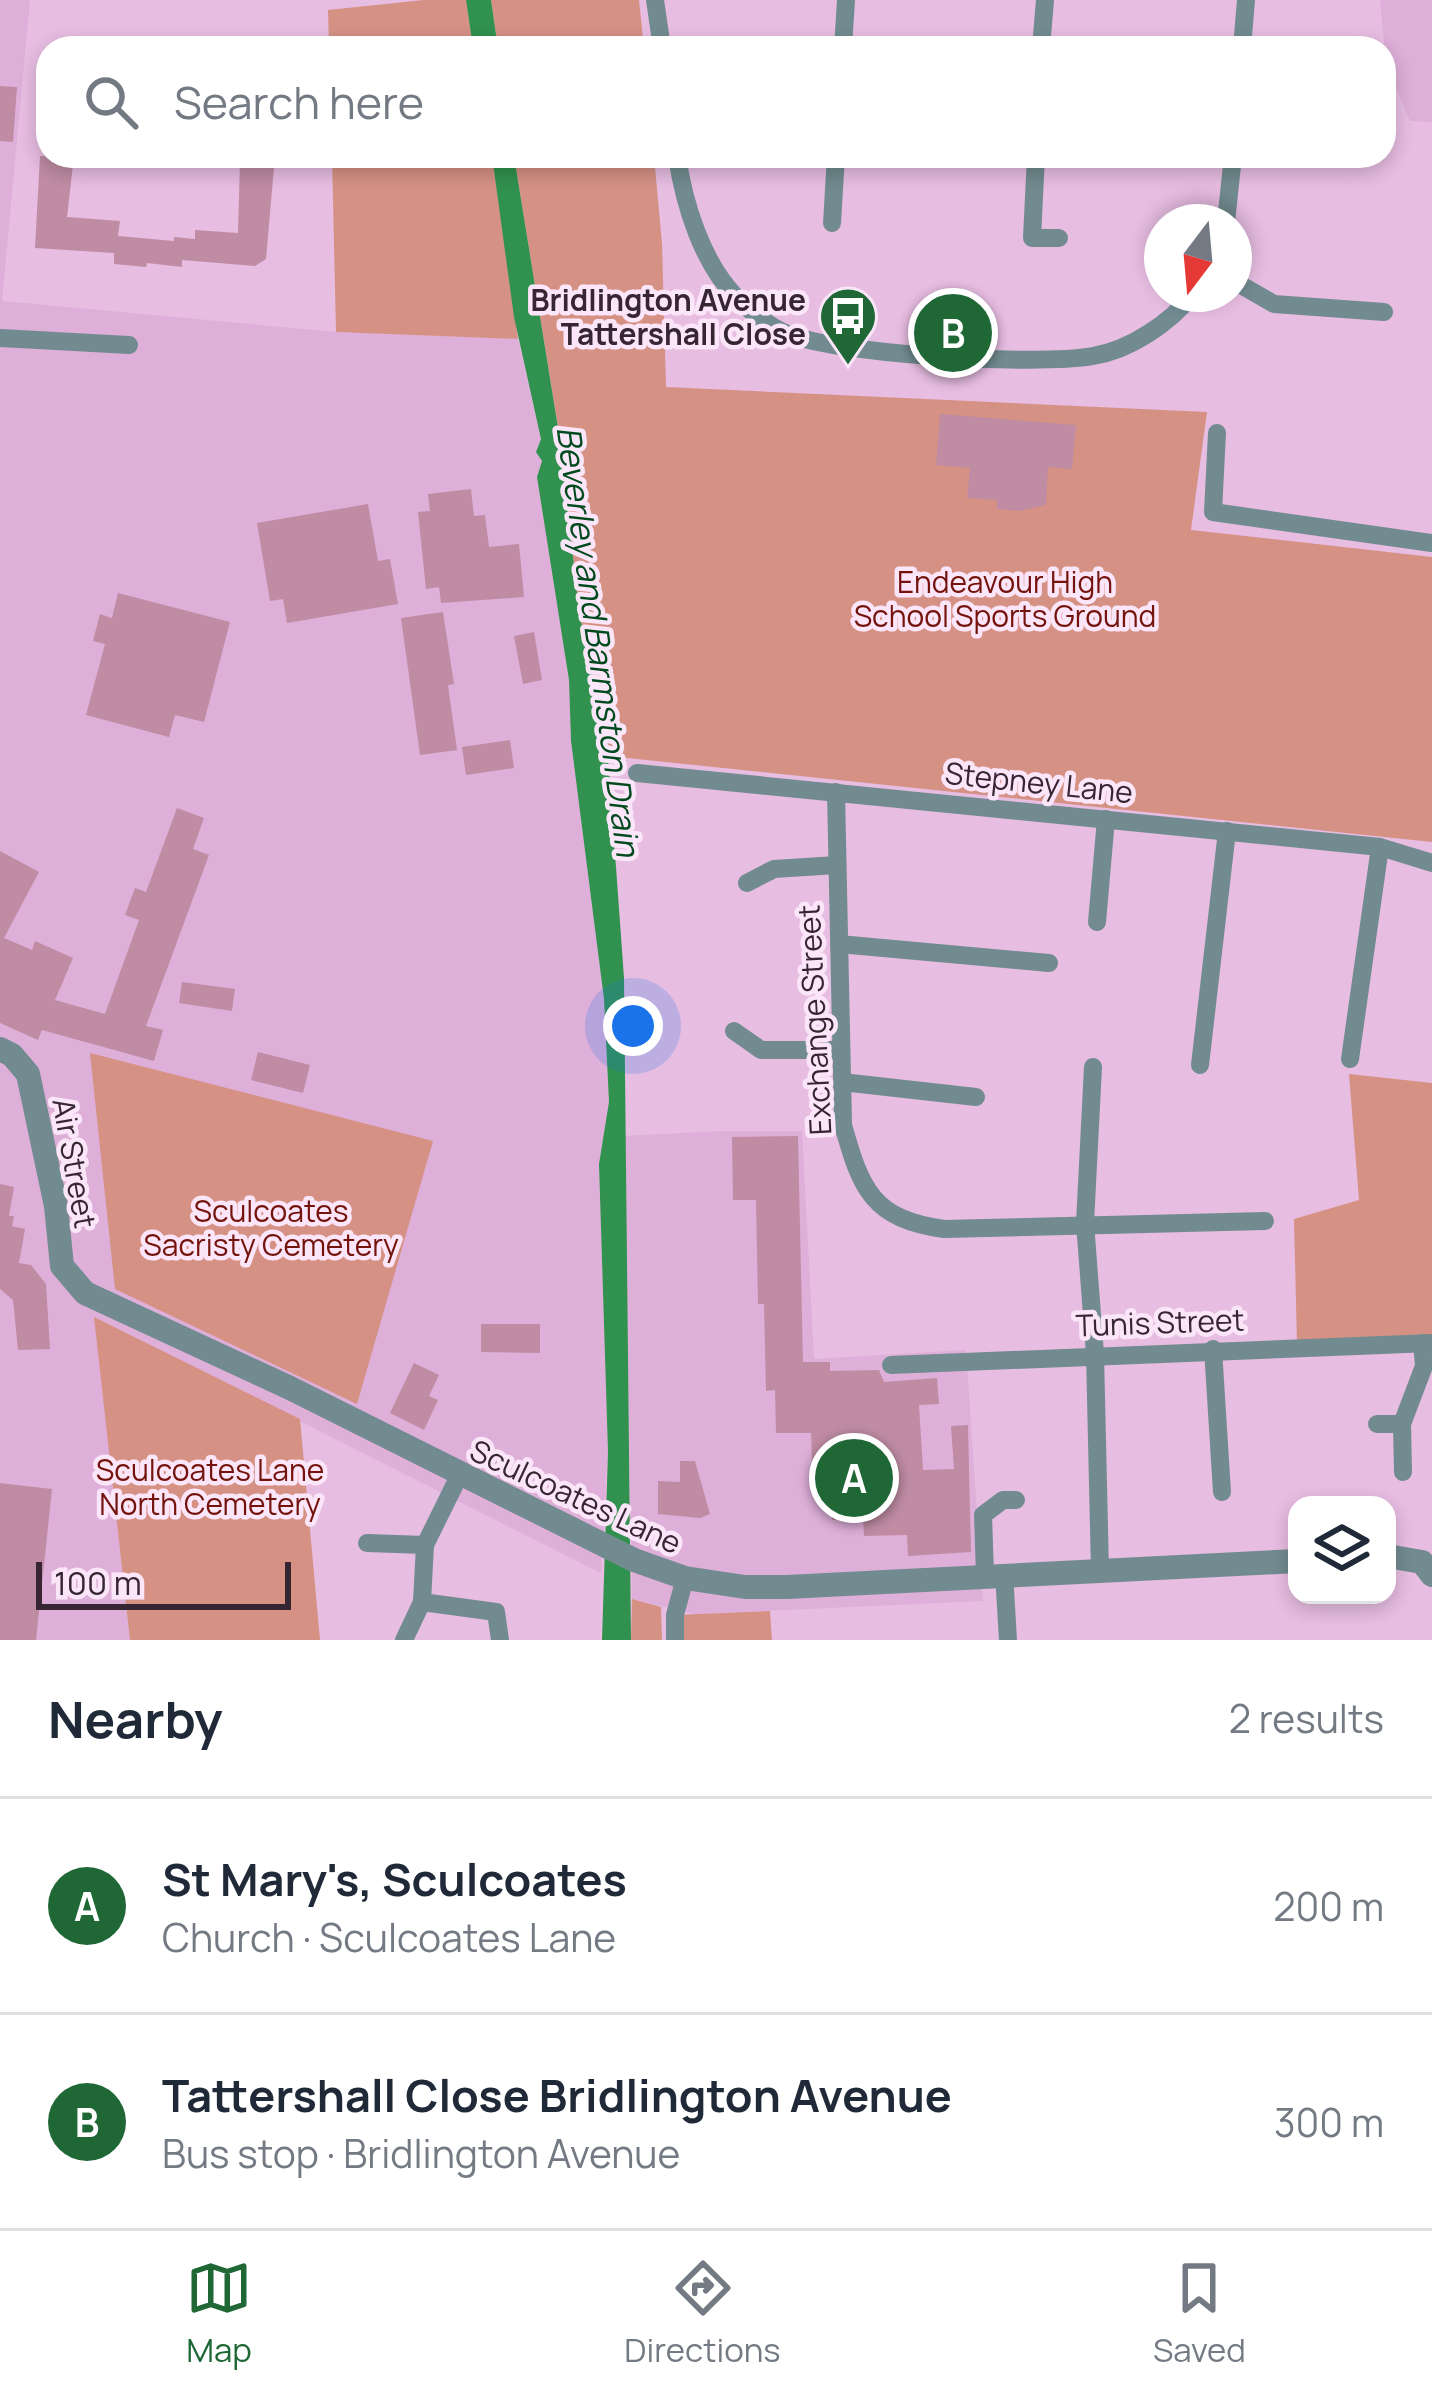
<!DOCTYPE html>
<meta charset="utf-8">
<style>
body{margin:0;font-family:Manrope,sans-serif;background:#f2f2f3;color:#1f2937}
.controls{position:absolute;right:36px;bottom:36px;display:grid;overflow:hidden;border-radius:24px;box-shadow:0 6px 18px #0003}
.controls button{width:108px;height:108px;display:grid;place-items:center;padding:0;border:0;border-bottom:3px solid #e0e1e3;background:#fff;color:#1f2937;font:60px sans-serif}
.compass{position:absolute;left:1144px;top:204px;width:108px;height:108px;border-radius:50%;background:#fff;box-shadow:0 6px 18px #0003;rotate:196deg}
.scale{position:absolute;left:36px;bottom:30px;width:255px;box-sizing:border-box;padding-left:12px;border:6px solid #362634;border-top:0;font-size:33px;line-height:42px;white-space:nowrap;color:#362634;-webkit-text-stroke:9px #fbe5f8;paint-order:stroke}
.you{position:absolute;left:633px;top:1026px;width:42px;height:42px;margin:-30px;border:9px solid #fff;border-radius:50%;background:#1a73e8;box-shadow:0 0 0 18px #1a73e833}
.badge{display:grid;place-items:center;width:78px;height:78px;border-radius:50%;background:#1f6836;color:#fff;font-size:39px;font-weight:700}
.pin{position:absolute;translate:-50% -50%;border:6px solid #fff;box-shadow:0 3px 12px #0006}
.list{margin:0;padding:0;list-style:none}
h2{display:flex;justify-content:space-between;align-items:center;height:156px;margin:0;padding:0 48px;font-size:51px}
h2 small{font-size:39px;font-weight:400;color:#747a83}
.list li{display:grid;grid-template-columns:78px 1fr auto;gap:36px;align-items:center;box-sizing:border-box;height:216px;padding:0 48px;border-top:3px solid #e0e1e3}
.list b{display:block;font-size:45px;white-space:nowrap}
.list p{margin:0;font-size:39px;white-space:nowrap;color:#747a83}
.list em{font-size:39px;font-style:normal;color:#747a83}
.icon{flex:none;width:66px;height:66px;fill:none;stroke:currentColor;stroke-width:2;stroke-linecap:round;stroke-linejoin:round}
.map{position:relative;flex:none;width:1432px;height:1640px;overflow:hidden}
.search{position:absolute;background:#fff;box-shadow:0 6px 18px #0003;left:36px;right:36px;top:36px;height:132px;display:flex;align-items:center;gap:30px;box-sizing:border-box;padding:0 42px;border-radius:36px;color:#747a83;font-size:45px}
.sheet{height:588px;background:#fff}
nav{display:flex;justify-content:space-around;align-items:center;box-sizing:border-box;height:168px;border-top:3px solid #e0e1e3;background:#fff;font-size:33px;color:#747a83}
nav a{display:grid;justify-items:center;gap:6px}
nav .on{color:#1f6836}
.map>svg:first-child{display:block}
</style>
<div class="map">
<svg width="1432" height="1640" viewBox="0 0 1432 1640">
<rect width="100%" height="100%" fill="#e7bde2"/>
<g fill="#deafd9">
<path d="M0,0H30L2,301L336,332L518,339L541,439L536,451L542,461L537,477L569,680L571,741L604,999L609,1102L599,1164L608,1452L601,1573L95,1318L130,1640H0Z"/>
<path d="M1380,0H1432V122L1410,121L1386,63Z"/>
<path d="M722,1131H802L814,1359L966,1350L983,1601L694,1614L632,1599L624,1136Z"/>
</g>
<g fill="#d69185">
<path d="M424,0H466L473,48H329L328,10Z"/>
<path d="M491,0H639L644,48H498Z"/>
<path d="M332,156H492L518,339L336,332Z"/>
<path d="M514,156H654L662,244L666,387L1207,412L1191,530L1432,557V842L608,756L579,611L560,439Z"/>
<path d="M90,1053L433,1141L357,1404L115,1289Z"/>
<path d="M1349,1074L1432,1083V1339L1297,1344L1294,1219L1359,1200Z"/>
<path d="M94,1317L300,1419L320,1640H130Z"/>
<path d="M632,1599L661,1607L662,1640H631Z"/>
<path d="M770,1611L772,1640H675V1615Z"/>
</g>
<g fill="#31914e">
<path d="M466,0H491L498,48H473Z"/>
<path d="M492,156H514L560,440L579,611L608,756L624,978L631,1640H602L608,1452L599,1164L609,1102L604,999L571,741L569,680L537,477L542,461L536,452L541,439L514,317Z"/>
</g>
<g fill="#bf8ca3">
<path d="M0,86L17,87L13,142L0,141Z"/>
<path d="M40,156H74L67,217L120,221L118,236L174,241V237L195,239V230L238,233L240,160L275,156L266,259L255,266L182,260V267L147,263L146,267L114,264V253L35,248Z"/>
<path d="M940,414L1076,425L1072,469L1048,467L1046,505L1019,511L997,509V500L967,498L970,468L936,465Z"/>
<path d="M471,489L474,516L485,515L489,547L519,544L524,597L441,603L439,587L426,589L418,512L430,511L428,494Z"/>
<path d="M368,504L378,561L390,559L398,604L287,623L283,599L270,601L257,523Z"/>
<path d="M118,593L230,622L204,722L175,715L169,737L86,715L105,644L93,641L100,614L112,618Z"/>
<path d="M443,612L454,684L448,685L457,750L420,755L401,618Z"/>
<path d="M534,632L542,680L523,684L514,636Z"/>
<path d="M510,740L514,768L466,775L462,747Z"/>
<path d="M177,808L204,818L193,849L209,855L146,1026L163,1030L154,1061L42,1030L38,1040L0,1023V851L39,872L4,938L32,950L35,941L73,958L55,1000L105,1014L139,920L125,915L135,888L146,892Z"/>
<path d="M182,982L235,989L232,1011L179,1003Z"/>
<path d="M258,1052L310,1065L303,1093L251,1080Z"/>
<path d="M798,1136L803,1362H830V1371L879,1370L884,1382L937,1378L939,1404L919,1405L923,1470L954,1469L951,1426L968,1425L971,1552L908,1556L907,1535L864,1536L863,1519L832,1520V1513H826L825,1486H813L811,1433H776L775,1390L766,1391L764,1304H758L756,1200H733L732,1137Z"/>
<path d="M0,1184L14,1187L9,1216H14L12,1226L25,1229L19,1263L31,1265L46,1284L50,1349L18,1350L13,1300L0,1289Z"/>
<path d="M481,1324H540V1353L481,1352Z"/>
<path d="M414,1363L439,1375L429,1396L438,1400L424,1430L390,1413Z"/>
<path d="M680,1461H695L710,1514L700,1518L658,1514V1481L680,1482Z"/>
<path d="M0,1483L52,1489L36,1640H0Z"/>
</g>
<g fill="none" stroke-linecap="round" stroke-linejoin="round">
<g stroke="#718b90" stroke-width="18">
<path d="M655,0L662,48"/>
<path d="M843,48L846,0"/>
<path d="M1041,48L1045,0"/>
<path d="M1242,48L1246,0"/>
<path d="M677,156C684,204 702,263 737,298C748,310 767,324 781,331C829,355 1038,366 1093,356C1130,350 1170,323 1193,294"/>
<path d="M1036,156L1032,238H1059"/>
<path d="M1226,222L1233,156"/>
<path d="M832,223L836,156"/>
<path d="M1234,281L1274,304L1384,312"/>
<path d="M0,338L129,345"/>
<path d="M1217,433L1213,512L1432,543"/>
<path d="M637,773L1380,847L1432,863"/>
<path d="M836,792L843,1125C861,1189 872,1219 944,1229L1265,1221"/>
<path d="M747,883L774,869L837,865"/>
<path d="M1097,922L1106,819"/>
<path d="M839,944L1049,963"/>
<path d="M734,1031L761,1050H841"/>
<path d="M1350,1059L1380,847"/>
<path d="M1200,1065L1227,831"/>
<path d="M1093,1067L1085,1223L1095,1354L1100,1571"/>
<path d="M842,1082L976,1097"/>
<path d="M1213,1349L1222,1492"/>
<path d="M891,1365L1432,1343"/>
<path d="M1377,1424H1402"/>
<path d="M1403,1472L1402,1424L1424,1366L1422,1343"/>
<path d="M459,1476L425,1545L422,1602L496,1612L500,1640"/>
<path d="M367,1543L425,1545"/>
<path d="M1004,1573L1008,1640"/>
<path d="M985,1575L983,1515L1003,1500H1016"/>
<path d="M404,1640L422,1602"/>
<path d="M675,1640V1615L685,1578"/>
</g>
<g stroke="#718b90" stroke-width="24">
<path d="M0,1049L12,1055L28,1074L56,1206L62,1266L85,1293L290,1388L634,1560L685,1578L745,1587H787L1297,1561"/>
<path d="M1387,1556L1422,1562L1432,1575"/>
</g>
</g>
<defs>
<g id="bus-pin" transform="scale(3)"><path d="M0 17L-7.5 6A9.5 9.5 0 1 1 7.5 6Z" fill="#1f6836" stroke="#fbe5f8"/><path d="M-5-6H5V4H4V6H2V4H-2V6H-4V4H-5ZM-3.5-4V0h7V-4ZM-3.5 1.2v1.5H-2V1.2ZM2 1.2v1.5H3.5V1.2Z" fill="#fff"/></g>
</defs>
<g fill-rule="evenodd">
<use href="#bus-pin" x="848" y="316"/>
</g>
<g text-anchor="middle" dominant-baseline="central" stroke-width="9" stroke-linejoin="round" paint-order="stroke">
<g font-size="30" font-weight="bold" fill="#362634" stroke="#fbe5f8" text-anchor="end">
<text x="806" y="299">Bridlington Avenue<tspan x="806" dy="34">Tattershall Close</tspan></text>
</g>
<g font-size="30" fill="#74130b" stroke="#fbe5f8">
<text x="1005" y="581">Endeavour High<tspan x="1005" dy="34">School Sports Ground</tspan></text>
<text x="271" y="1210">Sculcoates<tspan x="271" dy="34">Sacristy Cemetery</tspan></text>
<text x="210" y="1469">Sculcoates Lane<tspan x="210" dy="34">North Cemetery</tspan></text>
</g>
<g font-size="30" fill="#362634" stroke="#fbe5f8">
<text transform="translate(1039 782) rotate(6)">Stepney Lane</text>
<text transform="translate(814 1020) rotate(-93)">Exchange Street</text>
<text transform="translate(75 1163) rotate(80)">Air Street</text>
<text transform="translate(1160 1322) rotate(-2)">Tunis Street</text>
<text transform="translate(576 1496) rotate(25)">Sculcoates Lane</text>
</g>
<g font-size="33" font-style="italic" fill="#004a1d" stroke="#fbe5f8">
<text transform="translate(599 641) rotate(82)">Beverley and Barmston Drain</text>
</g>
</g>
</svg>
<div class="controls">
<button><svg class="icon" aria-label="layers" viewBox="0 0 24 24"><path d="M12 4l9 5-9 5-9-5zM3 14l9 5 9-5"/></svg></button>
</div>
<svg class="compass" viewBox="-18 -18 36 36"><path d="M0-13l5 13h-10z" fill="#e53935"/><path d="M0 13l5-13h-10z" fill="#747a83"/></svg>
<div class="scale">100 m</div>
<div class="you"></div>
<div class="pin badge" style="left:854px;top:1478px">A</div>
<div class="pin badge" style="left:953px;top:333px">B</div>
<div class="search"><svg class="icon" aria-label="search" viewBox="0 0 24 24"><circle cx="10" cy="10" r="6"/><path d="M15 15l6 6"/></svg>Search here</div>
</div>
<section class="sheet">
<h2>Nearby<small>2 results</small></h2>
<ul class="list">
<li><span class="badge">A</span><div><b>St Mary's, Sculcoates</b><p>Church · Sculcoates Lane</p></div><em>200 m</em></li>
<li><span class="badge">B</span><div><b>Tattershall Close Bridlington Avenue</b><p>Bus stop · Bridlington Avenue</p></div><em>300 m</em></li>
</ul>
</section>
<nav>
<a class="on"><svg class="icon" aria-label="map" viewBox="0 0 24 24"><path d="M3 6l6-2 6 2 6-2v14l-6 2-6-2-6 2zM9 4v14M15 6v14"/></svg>Map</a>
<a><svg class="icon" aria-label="directions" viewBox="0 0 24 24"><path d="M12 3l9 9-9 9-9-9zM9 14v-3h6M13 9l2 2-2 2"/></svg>Directions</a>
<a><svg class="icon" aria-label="saved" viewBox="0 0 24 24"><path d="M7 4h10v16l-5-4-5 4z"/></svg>Saved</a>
</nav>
